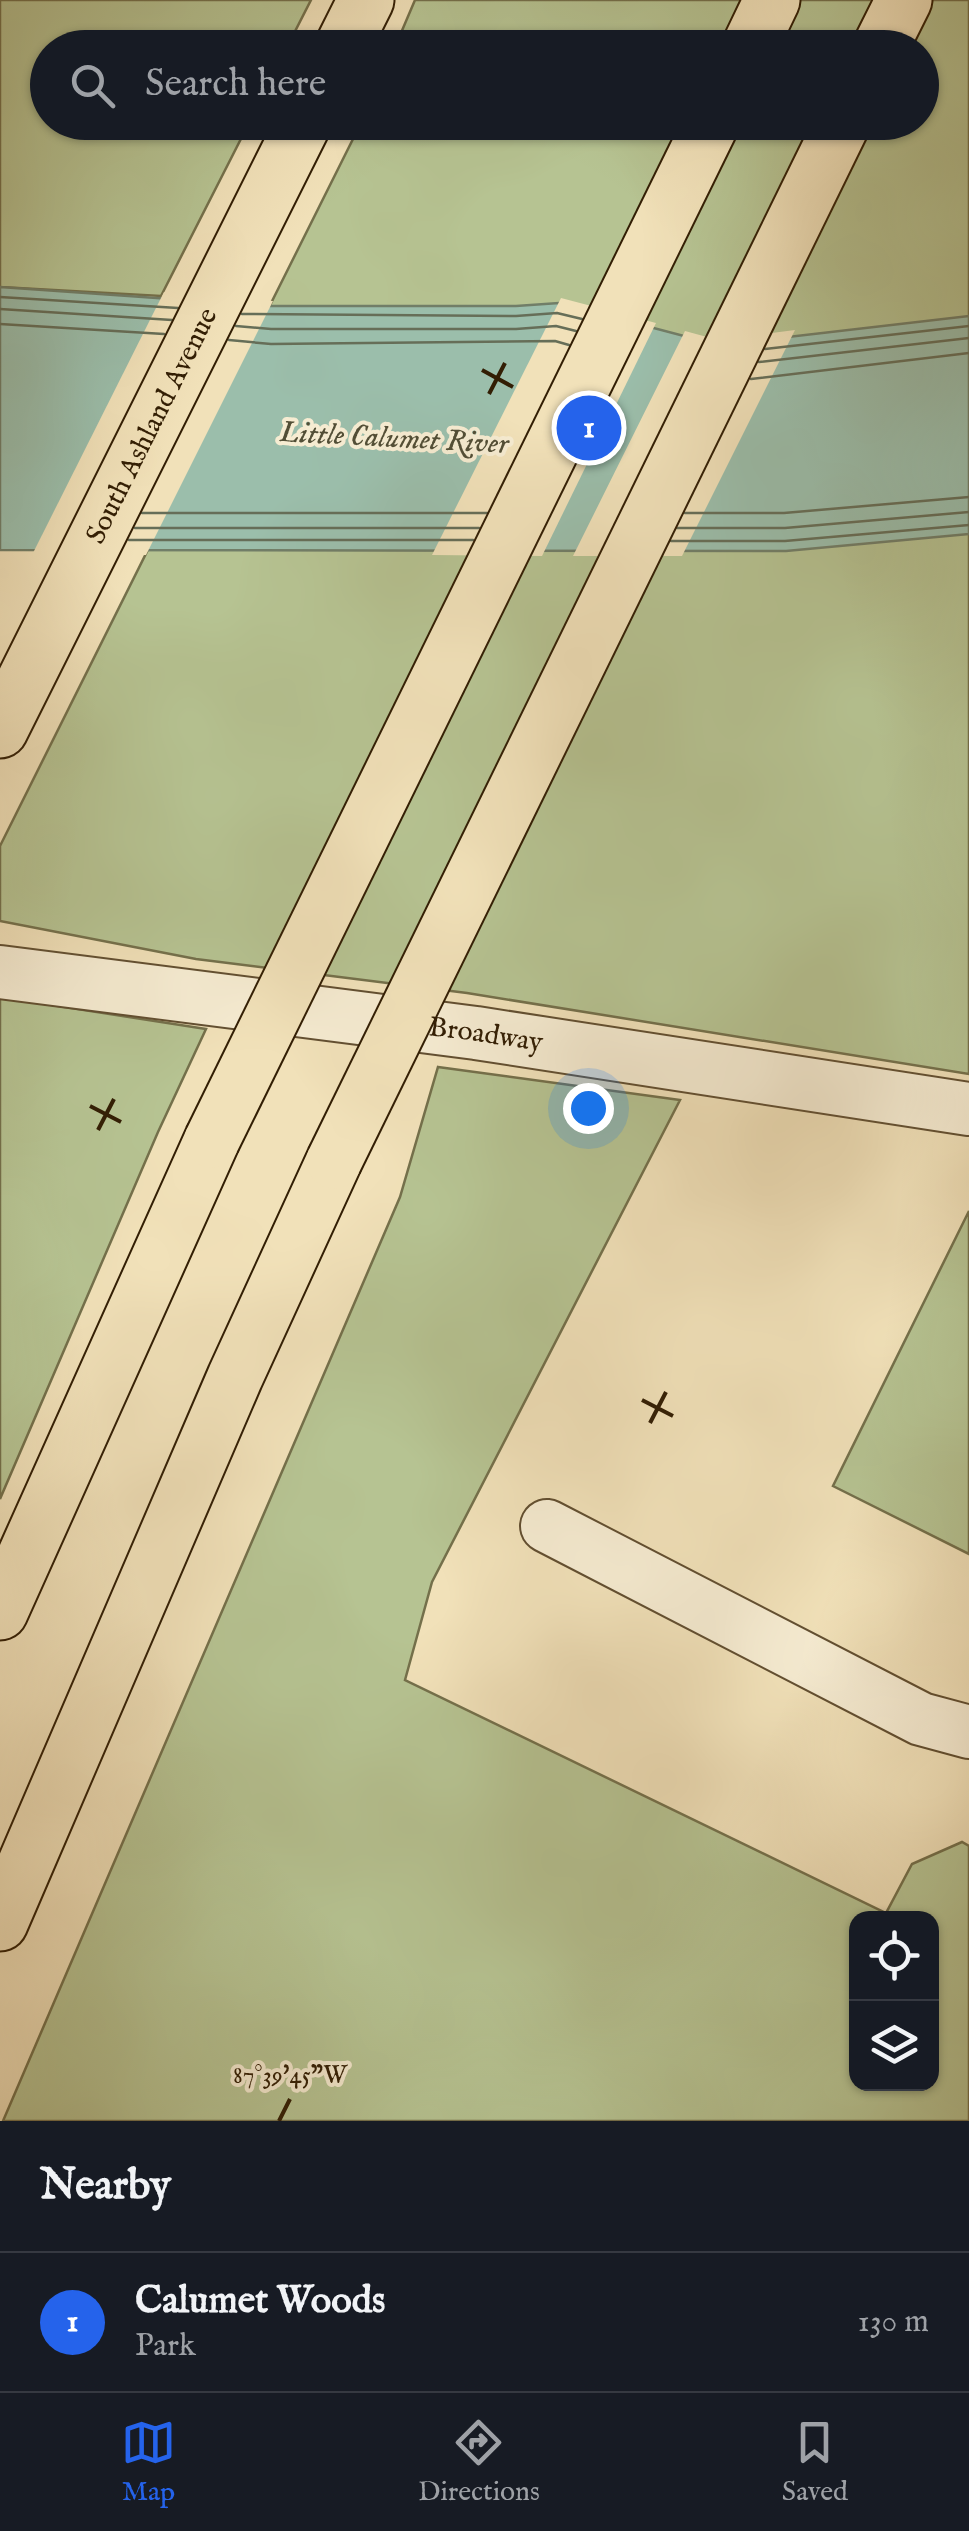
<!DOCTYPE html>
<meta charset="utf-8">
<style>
body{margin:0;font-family:"IM FELL English",serif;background:#242831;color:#f1f3f6}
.controls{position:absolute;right:30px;bottom:30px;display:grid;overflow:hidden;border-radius:20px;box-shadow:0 2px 8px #0004}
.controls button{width:90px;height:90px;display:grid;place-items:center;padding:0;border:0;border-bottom:2px solid #363941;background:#171b24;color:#f1f3f6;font:50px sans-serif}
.you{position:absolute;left:588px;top:1108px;width:35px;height:35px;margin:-25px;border:8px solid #fff;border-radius:50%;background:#1a73e8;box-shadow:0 0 0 15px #1a73e833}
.badge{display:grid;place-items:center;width:65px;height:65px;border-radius:50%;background:#2563eb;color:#fff;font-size:32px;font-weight:700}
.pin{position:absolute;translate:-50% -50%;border:5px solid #fff;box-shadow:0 2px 10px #0006}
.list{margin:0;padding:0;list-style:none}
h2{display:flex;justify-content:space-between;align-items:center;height:130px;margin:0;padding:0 40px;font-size:42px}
h2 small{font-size:32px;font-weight:400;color:#9ea1a6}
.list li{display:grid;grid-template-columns:65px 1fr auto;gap:30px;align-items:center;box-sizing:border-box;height:140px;padding:0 40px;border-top:2px solid #363941}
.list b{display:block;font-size:38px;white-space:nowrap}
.list p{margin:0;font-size:32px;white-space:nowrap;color:#9ea1a6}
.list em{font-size:32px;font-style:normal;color:#9ea1a6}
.icon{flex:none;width:55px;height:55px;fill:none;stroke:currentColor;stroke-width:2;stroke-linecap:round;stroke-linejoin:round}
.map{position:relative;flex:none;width:969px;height:2121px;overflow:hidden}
.search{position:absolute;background:#171b24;box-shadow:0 2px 8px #0004;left:30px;right:30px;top:30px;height:110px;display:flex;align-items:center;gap:25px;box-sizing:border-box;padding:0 35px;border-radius:55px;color:#9ea1a6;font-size:38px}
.sheet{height:270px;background:#171b24}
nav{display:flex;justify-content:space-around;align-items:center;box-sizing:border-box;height:140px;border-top:2px solid #363941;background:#171b24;font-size:28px;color:#9ea1a6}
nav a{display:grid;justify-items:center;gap:5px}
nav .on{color:#2563eb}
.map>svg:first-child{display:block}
</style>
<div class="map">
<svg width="969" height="2121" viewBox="0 0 969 2121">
<rect width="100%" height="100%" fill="#f1e1b9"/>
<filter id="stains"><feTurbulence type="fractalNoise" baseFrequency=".002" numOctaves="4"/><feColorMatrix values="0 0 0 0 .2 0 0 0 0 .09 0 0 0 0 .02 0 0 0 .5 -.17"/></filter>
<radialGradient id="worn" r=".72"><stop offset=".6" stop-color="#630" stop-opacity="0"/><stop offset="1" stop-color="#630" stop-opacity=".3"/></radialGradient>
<g fill="#b6c392" stroke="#74704b" stroke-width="2.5" fill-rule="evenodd">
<path d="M0,0H311L287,47L48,48V122L249,123L161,296L0,287Z"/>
<path d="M415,0H969V1074L467,993L196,959L0,921V846L361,123L922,122V48L395,47Z"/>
<path d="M0,997L206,1029L158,1132L0,1499Z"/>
<path d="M438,1067L680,1100L432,1582L405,1680L886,1913L912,1864L962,1842L969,1846V2121H3L400,1197ZM932,1918V2084H856V1918Z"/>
<path d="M969,1211V1554L833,1486Z"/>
</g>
<path fill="#9bbeab" stroke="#717e68" stroke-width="2.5" d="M0,287L270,306H516L559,303L718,345L969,316V534L786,551L0,550Z"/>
<g fill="#f1e1b9">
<path d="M164,292L273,301L146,555H32Z"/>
<path d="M561,298L656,323L542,556L432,555Z"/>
<path d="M795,330L682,556H573L685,331L718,340Z"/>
</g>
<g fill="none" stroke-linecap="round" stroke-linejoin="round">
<g stroke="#666e58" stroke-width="2.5">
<path d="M0,297L178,308"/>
<path d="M0,309L172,320"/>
<path d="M242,314L516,316L557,313L582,319"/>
<path d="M0,324L164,334"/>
<path d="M236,326L271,329H516L556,326L576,331"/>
<path d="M229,340L271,344L555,341L569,345"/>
<path d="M765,349L969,326"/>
<path d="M759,362L969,338"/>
<path d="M751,379L969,353"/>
<path d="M142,513H487"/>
<path d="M685,513H784L969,497"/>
<path d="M135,528H479"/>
<path d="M677,528H785L969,512"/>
<path d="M129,540H473"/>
<path d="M671,541H785L969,525"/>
</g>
<g stroke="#624f31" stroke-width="56">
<g id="minor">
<path id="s1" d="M0,972L476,1033L969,1109"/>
<path d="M547,1526L921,1719L969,1732"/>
</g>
</g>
<g stroke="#321e04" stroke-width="59">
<g id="major">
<path d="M342,48L366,0"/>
<path id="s2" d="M0,730L304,122"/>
</g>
</g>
<g stroke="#321e04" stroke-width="59">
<g id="highway">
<path d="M749,48L772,0"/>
<path d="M880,48L904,0"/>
<path d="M0,1612L212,1140"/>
<path d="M0,1923L235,1377L334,1161"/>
</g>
</g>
<use href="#minor" stroke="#f6ecd2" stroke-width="52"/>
<use href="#major" stroke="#f1e1b9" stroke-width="55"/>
<use href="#highway" stroke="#f1e1b9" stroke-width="55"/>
<g stroke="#321e04" stroke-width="59" stroke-linecap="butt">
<g id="highway-bridge">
<path d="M212,1140L712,122"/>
<path d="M334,1161L843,122"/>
</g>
</g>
<use href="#highway-bridge" stroke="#f1e1b9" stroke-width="55"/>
</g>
<path fill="none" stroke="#321e04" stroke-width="4" d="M482,370L513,387M489,394L505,363M90,1106L121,1122M98,1130L114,1099M642,1400L673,1416M650,1423L666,1392M279,2121L290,2099"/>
<g text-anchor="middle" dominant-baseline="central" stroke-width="8" stroke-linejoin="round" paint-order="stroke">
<g font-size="28" fill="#321e04" stroke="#f6ecd2">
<text stroke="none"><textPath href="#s2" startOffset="340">South Ashland Avenue</textPath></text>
<text stroke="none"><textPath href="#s1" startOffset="490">Broadway</textPath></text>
</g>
<g font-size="30" font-style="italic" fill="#524e36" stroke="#f6ecd2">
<text transform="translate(394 439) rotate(3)">Little Calumet River</text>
</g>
</g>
<g font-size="25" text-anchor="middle" fill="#321e04" stroke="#f6ecd2" stroke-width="8" stroke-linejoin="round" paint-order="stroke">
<text x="290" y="2083">87°39'45"W</text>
</g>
<rect width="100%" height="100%" filter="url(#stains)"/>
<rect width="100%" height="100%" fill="url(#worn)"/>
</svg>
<div class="controls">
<button><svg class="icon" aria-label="locate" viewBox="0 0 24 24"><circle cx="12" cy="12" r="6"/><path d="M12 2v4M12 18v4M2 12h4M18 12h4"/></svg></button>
<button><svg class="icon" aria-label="layers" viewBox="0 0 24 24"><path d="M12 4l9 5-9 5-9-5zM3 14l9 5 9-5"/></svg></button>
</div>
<div class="you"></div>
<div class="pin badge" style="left:589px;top:428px">1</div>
<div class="search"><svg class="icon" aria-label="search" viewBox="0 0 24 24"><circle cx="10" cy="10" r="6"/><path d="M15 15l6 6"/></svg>Search here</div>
</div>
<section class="sheet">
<h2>Nearby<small></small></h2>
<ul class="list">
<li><span class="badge">1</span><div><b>Calumet Woods</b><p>Park</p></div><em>130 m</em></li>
</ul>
</section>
<nav>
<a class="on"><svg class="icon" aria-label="map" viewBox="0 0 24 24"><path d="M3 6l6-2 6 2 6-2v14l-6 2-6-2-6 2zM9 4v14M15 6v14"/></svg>Map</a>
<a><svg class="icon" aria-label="directions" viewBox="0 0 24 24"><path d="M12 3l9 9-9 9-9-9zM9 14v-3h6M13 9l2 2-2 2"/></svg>Directions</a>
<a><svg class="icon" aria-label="saved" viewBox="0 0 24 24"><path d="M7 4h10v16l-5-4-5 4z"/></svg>Saved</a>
</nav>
